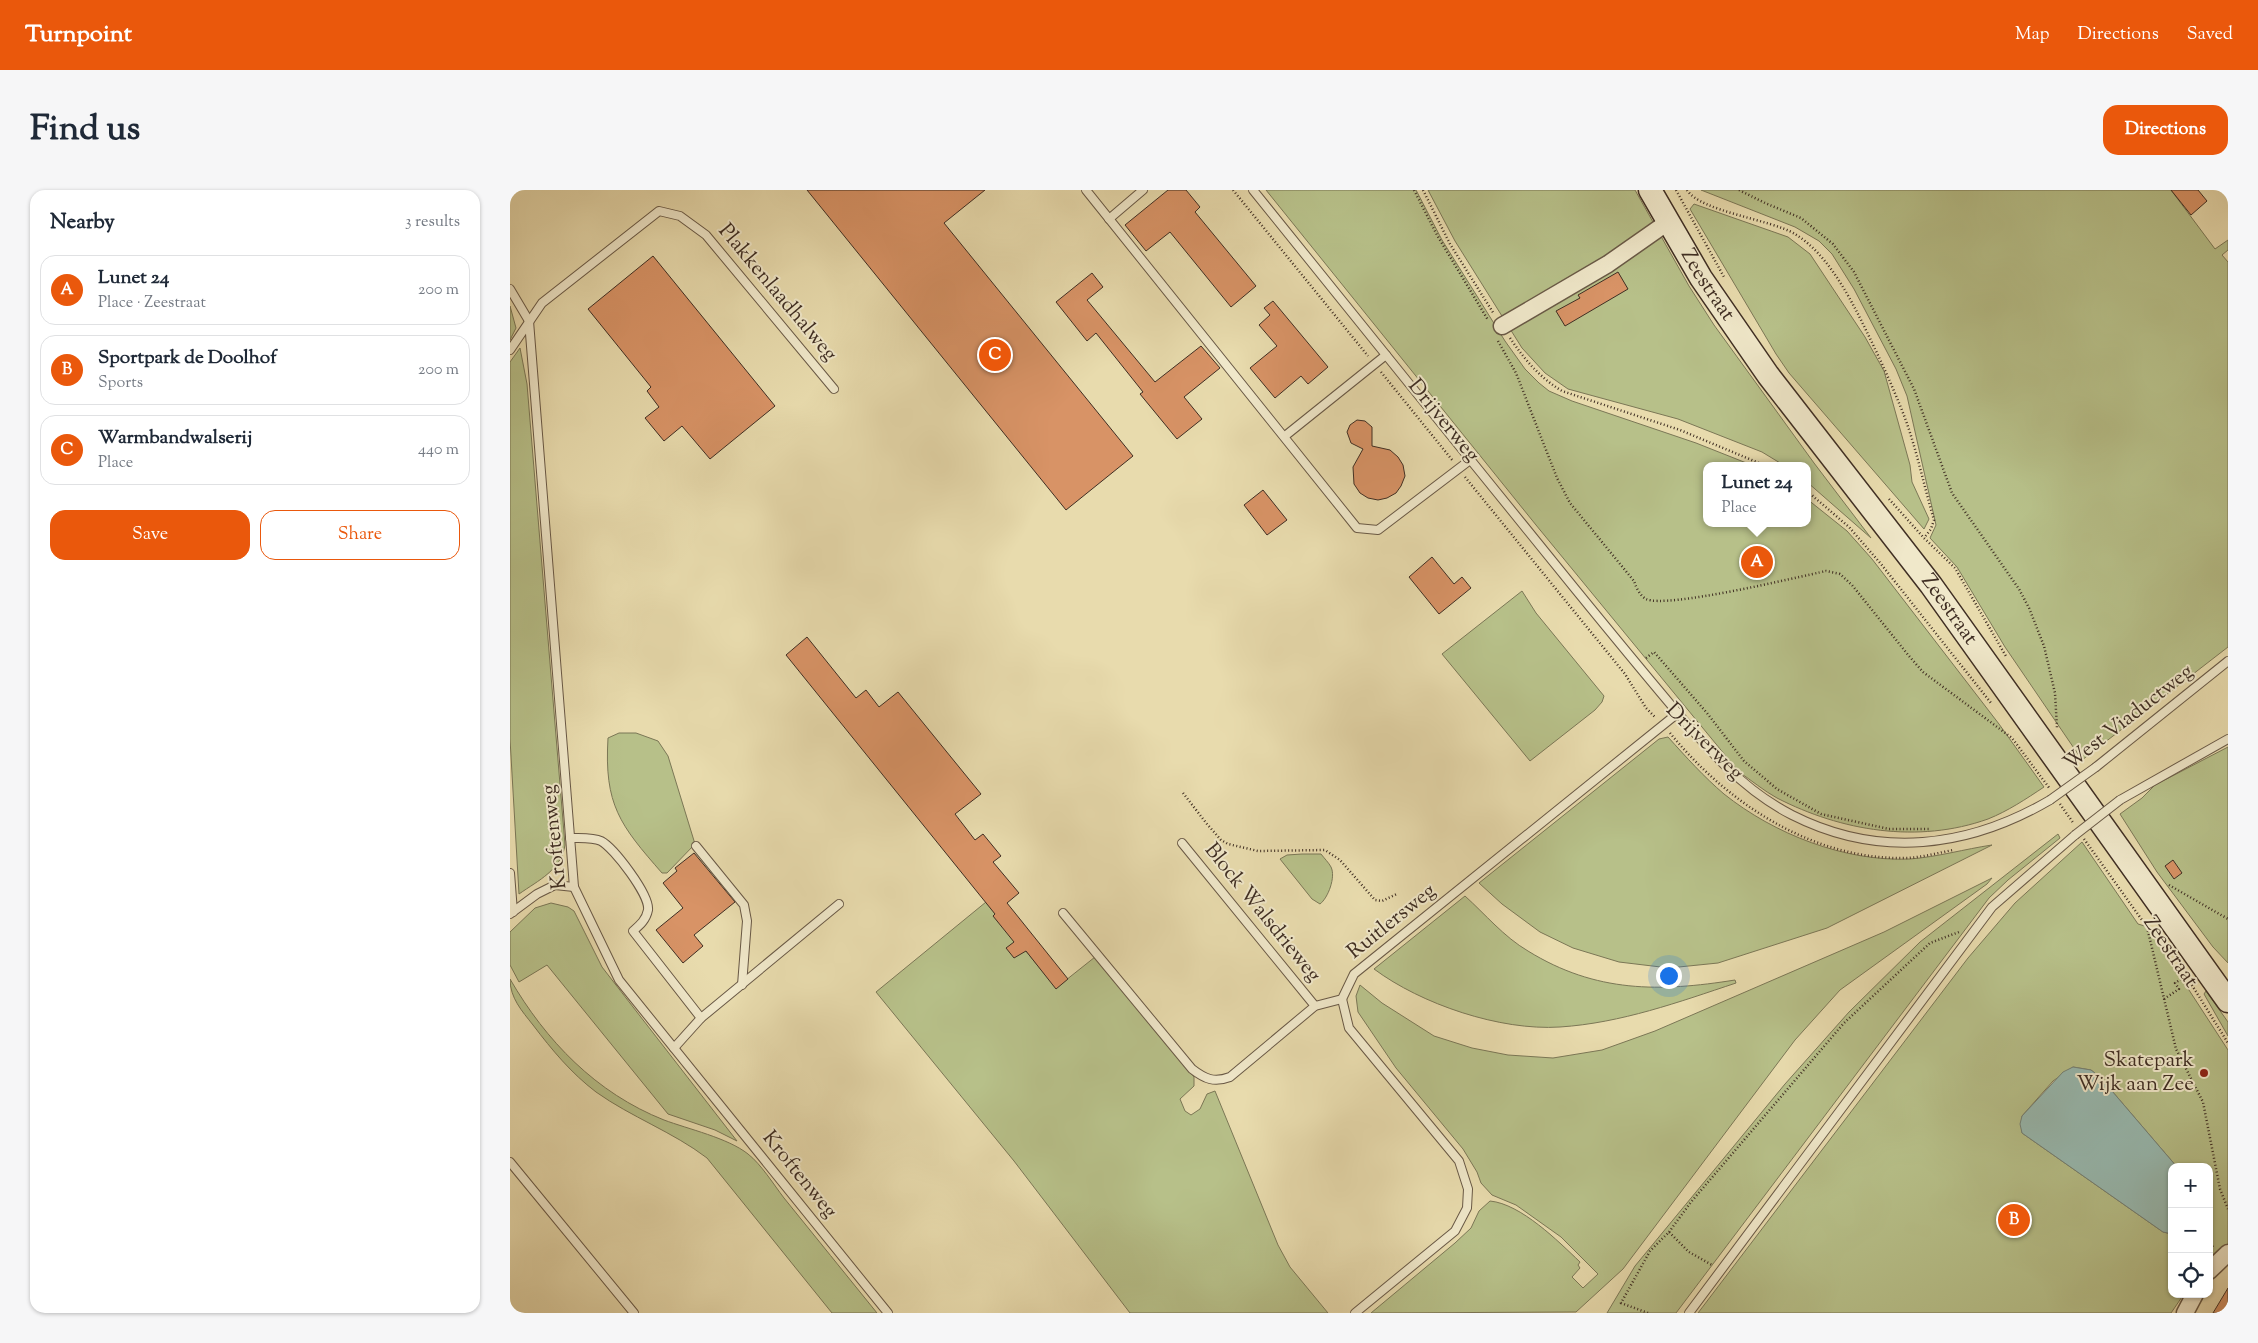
<!DOCTYPE html>
<meta charset="utf-8">
<style>
body{margin:0;font-family:"Sorts Mill Goudy",serif;background:#f6f6f7;color:#1f2937}
.controls{position:absolute;right:15px;bottom:15px;display:grid;overflow:hidden;border-radius:10px;box-shadow:0 1px 4px #0004}
.controls button{width:45px;height:45px;display:grid;place-items:center;padding:0;border:0;border-bottom:1px solid #e0e1e3;background:#fff;color:#1f2937;font:25px sans-serif}
.you{position:absolute;left:1158px;top:785px;width:18px;height:18px;margin:-12px;border:4px solid #fff;border-radius:50%;background:#1a73e8;box-shadow:0 0 0 8px #1a73e833}
.badge{display:grid;place-items:center;width:32px;height:32px;border-radius:50%;background:#ea580c;color:#fff;font-size:16px;font-weight:700}
.pin{position:absolute;translate:-50% -50%;border:2px solid #fff;box-shadow:0 1px 5px #0006}
.popup{position:absolute;left:1193px;top:272px;width:108px;height:65px;box-sizing:border-box;display:grid;place-content:center;border-radius:10px;background:#fff;filter:drop-shadow(0 1px 4px #0005);font-size:16px;white-space:nowrap;color:#747a83}
.popup b{font-size:19px;color:#1f2937}
.popup::after{content:'';position:absolute;left:50%;top:100%;margin-left:-10px;border:10px solid transparent;border-top-color:#fff}
.list{margin:0;padding:0;list-style:none}
h2{display:flex;justify-content:space-between;align-items:center;height:65px;margin:0;padding:0 20px;font-size:21px}
h2 small{font-size:16px;font-weight:400;color:#747a83}
.list li{display:grid;grid-template-columns:32px 1fr auto;gap:15px;align-items:center;box-sizing:border-box;height:70px;margin:0 10px 10px;padding:0 10px;border:1px solid #e0e1e3;border-radius:15px}
.list b{display:block;font-size:19px;white-space:nowrap}
.list p{margin:0;font-size:16px;white-space:nowrap;color:#747a83}
.list em{font-size:16px;font-style:normal;color:#747a83}
.actions{display:flex;gap:10px;padding:15px 20px}
.actions a{flex:1;padding:11px 0;border:1px solid #ea580c;border-radius:15px;text-align:center;font-size:18px;color:#ea580c}
.actions .main{background:#ea580c;color:#fff}
.icon{flex:none;width:28px;height:28px;fill:none;stroke:currentColor;stroke-width:2;stroke-linecap:round;stroke-linejoin:round}
.map{position:relative;flex:none;width:1718px;height:1123px;overflow:hidden;border-radius:15px}
header{display:flex;align-items:center;gap:30px;box-sizing:border-box;height:70px;padding:0 25px;background:#ea580c;color:#fff}
header strong{font-size:24px}
nav{display:flex;gap:28px;margin-inline-start:auto;font-size:18px}
.intro{display:flex;align-items:center;justify-content:space-between;box-sizing:border-box;height:120px;padding:0 30px}
h1{margin:0;font-size:35px}
.button{padding:12px 22px;border-radius:15px;background:#ea580c;color:#fff;font-size:18px;font-weight:700}
main{display:flex;gap:30px;padding:0 30px}
aside{flex:1;background:#fff;border-radius:15px;box-shadow:0 1px 4px #0004}
.map>svg:first-child{display:block}
</style>
<header>
<strong>Turnpoint</strong>
<nav><a>Map</a><a>Directions</a><a>Saved</a></nav>
</header>
<div class="intro"><h1>Find us</h1><a class="button">Directions</a></div>
<main>
<aside>
<h2>Nearby<small>3 results</small></h2>
<ul class="list">
<li><span class="badge">A</span><div><b>Lunet 24</b><p>Place · Zeestraat</p></div><em>200 m</em></li>
<li><span class="badge">B</span><div><b>Sportpark de Doolhof</b><p>Sports</p></div><em>200 m</em></li>
<li><span class="badge">C</span><div><b>Warmbandwalserij</b><p>Place</p></div><em>440 m</em></li>
</ul>
<div class="actions"><a class="main">Save</a><a>Share</a></div>
</aside>
<div class="map">
<svg width="1718" height="1123" viewBox="0 0 1718 1123">
<rect width="100%" height="100%" fill="#e8dbad"/>
<filter id="stains"><feTurbulence type="fractalNoise" baseFrequency=".004" numOctaves="4"/><feColorMatrix values="0 0 0 0 .2 0 0 0 0 .09 0 0 0 0 .02 0 0 0 .5 -.17"/></filter>
<radialGradient id="worn" r=".72"><stop offset=".6" stop-color="#630" stop-opacity="0"/><stop offset="1" stop-color="#630" stop-opacity=".3"/></radialGradient>
<g fill="#b7c089" stroke="#7b7756">
<path d="M756,0H906L932,50L995,151L1015,179L1029,193L1039,201L1062,211L1186,253L1244,276H1197V333H1297V309L1337,341L1362,369L1489,534L1534,597C1516,609 1498,621 1478,629C1408,654 1331,641 1267,608C1254,601 1241,590 1229,582L1026,335Z"/>
<path d="M918,0H1125L1179,96L1204,135L1304,273L1361,348L1297,292V276H1275L1252,262L1168,229L1058,199L1035,183L1012,158L945,51Z"/>
<path d="M1191,0H1661L1705,59L1718,50V60L1712,65L1718,72V457L1572,570L1495,457L1447,377L1420,348L1426,335L1397,206L1386,179L1344,99L1322,64L1309,51L1285,37Z"/>
<path d="M1184,14L1278,47L1300,64L1355,147L1374,181L1400,275L1402,292L1419,329L1414,339L1279,183L1266,164L1180,19Z"/>
<path d="M0,116L6,138L0,150Z"/>
<path d="M10,158L17,194L55,655C51,680 29,690 9,704L0,549V172Z"/>
<path d="M1012,401L1026,423L1094,506L1092,512L1085,520L1020,571L932,464Z"/>
<path d="M109,543H126L148,551L158,566L185,654L157,683H152C110,635 94,615 98,548Z"/>
<path d="M1158,547C1176,567 1194,587 1214,604C1264,644 1335,672 1400,669C1427,667 1455,659 1482,655L1317,738L1208,773L1159,778L1109,772L1063,758L1030,742L992,714L969,693L1149,549Z"/>
<path d="M1718,557V773L1703,757L1647,682L1610,624L1632,608L1645,595Z"/>
<path d="M1548,644L1550,648L1498,690L1479,708L1166,1123H1097L1125,1076L1275,894L1339,822L1410,752Z"/>
<path d="M1572,652L1628,734L1638,737L1718,860V1054L1699,1069V977H1667L1590,887L1581,880L1563,877L1543,891L1512,926V943L1653,1042L1662,1044V1104H1674L1661,1123H1188L1458,768L1505,713Z"/>
<path d="M792,664H811C814,668 819,673 821,677C826,687 818,708 810,714L802,709L770,669L777,665Z"/>
<path d="M1482,688L1477,694L1330,800L1285,850L1113,1079L1066,1122L861,1123L945,1053L961,1038L969,1021L980,1011C1011,1014 1048,1051 1070,1072L1068,1075L1070,1078L1062,1087L1073,1098L1088,1084L1051,1047L1006,1015L982,1005L971,993L967,982L953,959L886,878L848,822L846,806L850,795L872,813L924,846L962,858L998,865L1043,868L1092,860L1145,841L1374,742Z"/>
<path d="M955,706C975,724 994,747 1018,761C1086,803 1150,802 1225,790L1226,793C1169,812 1111,833 1050,837C990,841 911,814 864,779Z"/>
<path d="M476,712L546,798L585,767L684,887V896L670,909L675,921L681,925L690,919L697,904L705,901L768,1055L780,1077L818,1123H620L504,971L366,802Z"/>
<path d="M41,713L58,717L64,721L92,777L227,951L205,940L158,924L37,775L9,792L0,775V742L25,718Z"/>
<path d="M0,789C36,851 86,903 154,930C178,939 218,948 238,964C251,974 264,995 274,1008C305,1046 336,1085 367,1123H322L197,968C163,942 121,927 86,902C61,883 42,860 23,835C12,821 0,808 0,789Z"/>
<path d="M1696,801L1718,832V846L1694,804Z"/>
</g>
<path fill="#98bab1" stroke="#748278" d="M1563,877L1581,880L1590,887L1667,977H1662V1044L1653,1042L1512,943L1510,934L1512,926L1553,882Z"/>
<g fill="#d89366" stroke="#3f2e23">
<path d="M297,0H475L434,33L623,266L556,320Z"/>
<path d="M658,0H676L690,17L685,22L746,96L721,117L660,42L636,61L615,35Z"/>
<path d="M1661,0H1688L1697,11L1681,25Z"/>
<path d="M143,66L265,216L200,269L172,236L154,251L135,228L149,217L137,201L141,197L78,119Z"/>
<path d="M1108,82L1118,99L1055,136L1046,121L1070,108L1068,105Z"/>
<path d="M582,83L593,97L577,110L645,192L691,156L710,178L674,207L692,229L667,249L630,204L633,202L586,143L577,151L546,112Z"/>
<path d="M763,111L818,177L798,194L791,186L765,208L740,178L767,156L749,135L760,125L754,118Z"/>
<path d="M847,230L855,231L862,237V256L880,260L888,267L893,275L895,286L891,296L886,303L877,308L868,310L858,308L850,303L844,294L843,277L853,259L841,253L837,242L840,235Z"/>
<path d="M753,300L777,330L757,345L734,315Z"/>
<path d="M922,367L944,394L952,387L961,398L929,424L899,387Z"/>
<path d="M297,447L346,508L356,500L369,517L388,502L471,604L445,624L465,650L473,644L491,666L483,672L509,703L497,713L558,789L546,799L516,761L504,768L496,758L504,752L483,726L485,724L276,465Z"/>
<path d="M184,663L225,712L184,745L193,756L173,773L146,740L173,718L153,693L167,681L165,678Z"/>
<path d="M1663,670L1672,683L1664,689L1655,676Z"/>
<path d="M1718,1098V1123H1703Z"/>
</g>
<g fill="none" stroke-linecap="round" stroke-linejoin="round">
<g stroke="#695946" stroke-width="10">
<g id="service">
<path d="M576,0L847,338L868,340L960,270"/>
<path d="M743,0C850,133 958,267 1066,400C1097,438 1129,477 1161,515C1197,558 1231,599 1282,625C1369,669 1458,658 1540,610"/>
<path d="M599,29L633,0"/>
<path d="M0,99L19,131L64,697L109,790L378,1123"/>
<path d="M0,160L32,113L149,21L170,26L196,45L324,199"/>
<path d="M775,246L876,165"/>
<path d="M1586,577L1718,471"/>
<path d="M1610,610L1718,549"/>
<path d="M60,648C70,648 83,647 91,651C104,658 140,705 138,720C136,730 130,735 123,741L191,828"/>
<path d="M672,653L805,816"/>
<path d="M186,656L234,715L237,731L232,795"/>
<path d="M0,683L3,722"/>
<path d="M553,723L682,879C695,889 704,893 720,887L805,816L832,809L844,784L1168,523"/>
<path d="M0,724L27,704L45,695L64,697"/>
<path d="M832,809L839,838L949,971L958,999L957,1018L945,1041L845,1123"/>
<path d="M164,858L191,828L329,714"/>
<path d="M0,972L124,1123"/>
<path d="M1179,1123L1482,717L1565,645"/>
</g>
</g>
<g stroke="#695946" stroke-width="19">
<g id="minor">
<path d="M992,136L1098,74L1158,32"/>
<path d="M1699,1081L1718,1063"/>
<path d="M1675,1123L1685,1104"/>
</g>
</g>
<g stroke="#3f2e23" stroke-width="25">
<g id="secondary">
<path id="s1" d="M1140,0L1191,88L1258,185L1421,395L1718,811"/>
</g>
</g>
<g stroke="#3f2e23" stroke-width="2.5" stroke-dasharray="1 2.5" stroke-linecap="butt">
<path d="M723,0L858,166"/>
<path d="M904,0L927,45L978,130"/>
<path d="M913,0L940,54L984,124"/>
<path d="M1166,0L1214,87"/>
<path d="M1177,0C1191,22 1260,29 1285,44C1313,61 1333,95 1348,124C1365,158 1381,192 1395,228C1407,261 1414,296 1424,330L1421,339L1414,348"/>
<path d="M1229,0L1255,13L1291,28L1323,54L1344,82L1404,199L1442,303L1509,399L1519,418L1534,456L1545,503L1547,538"/>
<path d="M1000,148C1015,170 1029,187 1052,201L1170,240L1256,276"/>
<path d="M988,151L1006,183L1047,288L1060,313L1124,391C1126,397 1130,406 1136,409C1156,419 1288,387 1316,381L1330,384L1342,395L1399,466L1413,482L1502,548L1540,599"/>
<path d="M871,182L943,271"/>
<path d="M955,287L1115,484L1136,518L1146,528"/>
<path d="M1297,301L1339,337L1371,374L1481,513"/>
<path d="M1379,309L1414,348L1445,378L1497,468"/>
<path d="M1136,468L1144,462L1197,523L1234,571L1267,599L1311,624L1379,639H1421"/>
<path d="M1160,543C1217,613 1304,671 1398,668C1413,667 1428,663 1443,660"/>
<path d="M673,603L697,634L711,650L718,654L748,661L815,660L830,670L865,710L872,711L887,704"/>
<path d="M1550,614L1564,634"/>
<path d="M1574,649L1637,737L1666,859L1693,912L1710,999L1718,1019"/>
<path d="M1659,695L1718,729"/>
<path d="M1680,792L1718,853"/>
<path d="M1654,809L1669,799L1665,793L1676,786"/>
<path d="M1159,1042L1181,1012L1334,833L1420,753L1449,742"/>
<path d="M1699,1050L1703,1057"/>
<path d="M1138,1123L1111,1113L1140,1061L1159,1042L1179,1062L1202,1075"/>
</g>
<use href="#service" stroke="#f0e8ca" stroke-width="8"/>
<use href="#minor" stroke="#f0e8ca" stroke-width="16"/>
<use href="#secondary" stroke="#f0e8ca" stroke-width="22"/>
<g stroke="#695946" stroke-width="10" stroke-linecap="butt">
<g id="service-bridge">
<path d="M1540,610L1586,577"/>
<path d="M1565,645L1610,610"/>
</g>
</g>
<use href="#service-bridge" stroke="#f0e8ca" stroke-width="8"/>
</g>
<circle fill="#8f2418" stroke="#f0e8ca" stroke-width="2" cx="1694" cy="883" r="5"/>
<g text-anchor="middle" dominant-baseline="central" stroke-width="4" stroke-linejoin="round" paint-order="stroke">
<g font-size="21" fill="#3f2e23" stroke="#f0e8ca">
<text stroke="none"><textPath href="#s1" startOffset="111">Zeestraat</textPath></text>
<text transform="translate(267 103) rotate(50)">Plakkenlaadhalweg</text>
<text transform="translate(933 231) rotate(51)">Drijverweg</text>
<text stroke="none"><textPath href="#s1" startOffset="516">Zeestraat</textPath></text>
<text transform="translate(1619 528) rotate(-38)">West Viaductweg</text>
<text transform="translate(1194 552) rotate(45)">Drijverweg</text>
<text transform="translate(45 647) rotate(-96)">Kroftenweg</text>
<text transform="translate(752 723) rotate(51)">Block Walsdrieweg</text>
<text transform="translate(882 732) rotate(-39)">Ruitlersweg</text>
<text transform="translate(1660 762) rotate(56)">Zeestraat</text>
<text transform="translate(289 985) rotate(51)">Kroftenweg</text>
</g>
<g font-size="21" fill="#3f2e23" stroke="#f0e8ca" text-anchor="end">
<text x="1684" y="871">Skatepark<tspan x="1684" dy="24">Wijk aan Zee</tspan></text>
</g>
</g>
<rect width="100%" height="100%" filter="url(#stains)"/>
<rect width="100%" height="100%" fill="url(#worn)"/>
</svg>
<div class="controls">
<button>+</button>
<button>−</button>
<button><svg class="icon" aria-label="locate" viewBox="0 0 24 24"><circle cx="12" cy="12" r="6"/><path d="M12 2v4M12 18v4M2 12h4M18 12h4"/></svg></button>
</div>
<div class="you"></div>
<div class="pin badge" style="left:1247px;top:372px">A</div>
<div class="popup"><b>Lunet 24</b>Place</div>
<div class="pin badge" style="left:1504px;top:1030px">B</div>
<div class="pin badge" style="left:485px;top:165px">C</div>
</div>
</main>
